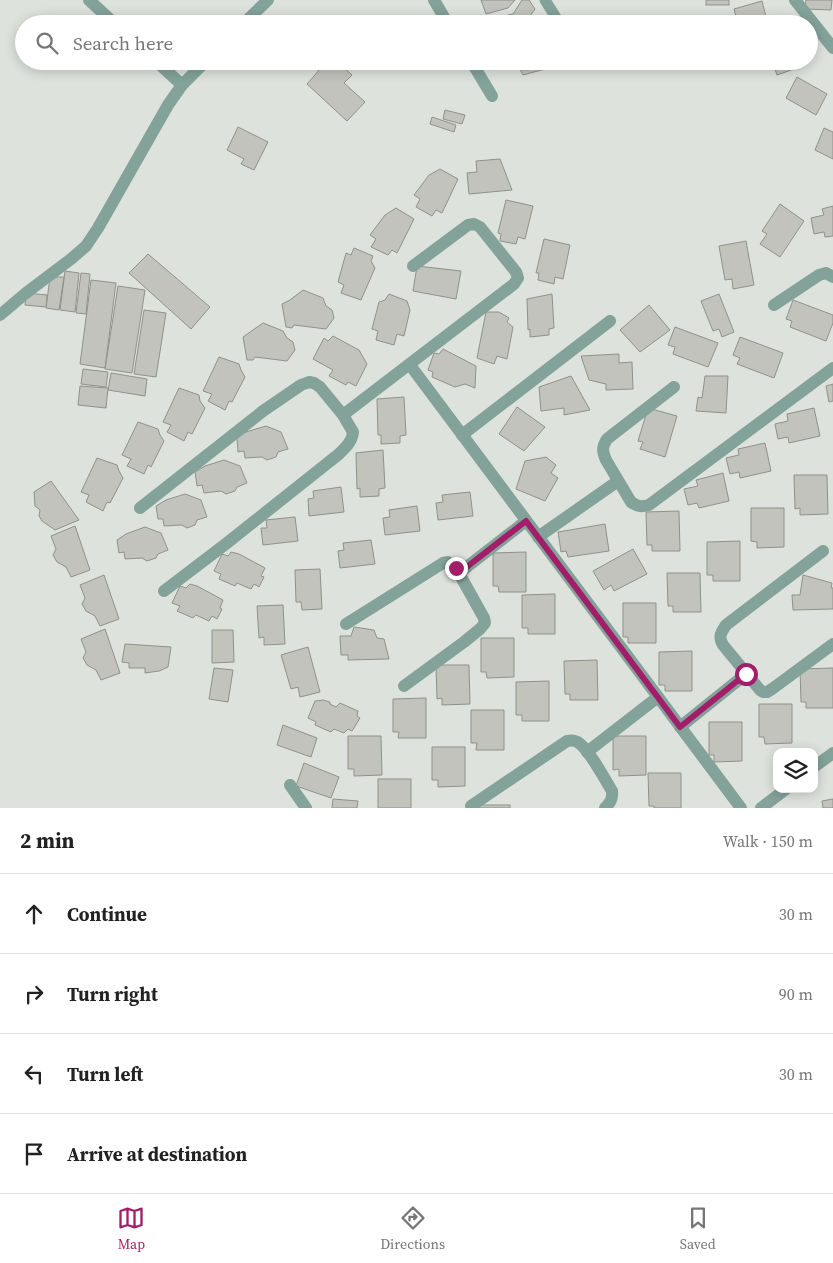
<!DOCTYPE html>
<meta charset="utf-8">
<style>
body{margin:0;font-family:"Source Serif 4",serif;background:#f6f6f6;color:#222}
.controls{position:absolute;right:15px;bottom:15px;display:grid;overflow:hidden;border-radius:10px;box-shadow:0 2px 12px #0003}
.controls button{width:45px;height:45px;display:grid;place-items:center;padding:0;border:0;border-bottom:1px solid #e0e0e0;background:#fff;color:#222;font:25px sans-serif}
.stop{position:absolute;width:15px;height:15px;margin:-11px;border:4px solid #a31e6a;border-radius:50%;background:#fff}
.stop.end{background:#a31e6a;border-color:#fff;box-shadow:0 1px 5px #0008}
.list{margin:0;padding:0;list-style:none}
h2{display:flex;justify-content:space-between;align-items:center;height:65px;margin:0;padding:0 20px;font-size:21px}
h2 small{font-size:16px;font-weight:400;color:#767676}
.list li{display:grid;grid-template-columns:32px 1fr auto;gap:15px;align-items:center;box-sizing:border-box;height:80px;padding:0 20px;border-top:1px solid #e0e0e0}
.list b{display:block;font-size:19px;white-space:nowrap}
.list em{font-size:16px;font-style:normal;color:#767676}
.icon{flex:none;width:28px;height:28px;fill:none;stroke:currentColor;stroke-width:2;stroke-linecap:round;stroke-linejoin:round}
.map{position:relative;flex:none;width:833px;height:808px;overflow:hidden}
.search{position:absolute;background:#fff;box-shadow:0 2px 12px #0003;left:15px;right:15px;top:15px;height:55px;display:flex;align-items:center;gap:12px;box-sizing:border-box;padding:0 18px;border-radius:28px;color:#767676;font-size:19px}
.sheet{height:385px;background:#fff}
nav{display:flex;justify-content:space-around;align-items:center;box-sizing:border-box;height:70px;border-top:1px solid #e0e0e0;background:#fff;font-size:14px;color:#767676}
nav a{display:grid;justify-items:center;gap:2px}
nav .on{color:#a31e6a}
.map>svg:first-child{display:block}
</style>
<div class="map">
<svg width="833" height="808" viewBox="0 0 833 808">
<rect width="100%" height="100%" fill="#dde2dd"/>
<g fill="#c2c3bc" stroke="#90918b">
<path d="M481,0H515L508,8L486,14Z"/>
<path d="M522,0H529L535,9L524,24H494L491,19L513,14Z"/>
<rect x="706" y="0" width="23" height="5"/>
<path d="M806,0H832L831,10L805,9Z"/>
<path d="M762,1L767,21L762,22L763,24H738L734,9Z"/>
<path d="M327,61H337L352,75L344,83L365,102L347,121L307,84Z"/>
<path d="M516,61H551L545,69L523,75Z"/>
<path d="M768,61H792L794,69L777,75L774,66L770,68Z"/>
<path d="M797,77L827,94L816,115L786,98Z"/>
<path d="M445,110L465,115L462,124L443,119Z"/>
<path d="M432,117L456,125L454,132L430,124Z"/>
<path d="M238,127L268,142L254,170L241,164L244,159L227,150Z"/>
<path d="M824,128L833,132V159L815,150Z"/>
<path d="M500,159L512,190L469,194L467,173L477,172L476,161Z"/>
<path d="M440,169L458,179L442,213L436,210L432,216L416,207L420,199L414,195L429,175Z"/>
<path d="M506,200L533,206L525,239L518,237L516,244L500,241L501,234L498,233Z"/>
<path d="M780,204L804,221L780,257L760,244L767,234L762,231Z"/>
<path d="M833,206V236L825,237L824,232L814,234L811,218L824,215L822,209Z"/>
<path d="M396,208L414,219L397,253L392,250L388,255L371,247L376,239L370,235L385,215Z"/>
<path d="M544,239L570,245L563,279L555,277L554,284L538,280L539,273H536Z"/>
<path d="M746,241L754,285L733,289L732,279L725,280L719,246Z"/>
<path d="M354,248L373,256L371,261L375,268L361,300L341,293L344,285L338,282L346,253L351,255Z"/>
<path d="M148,254L210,307L191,329L129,273Z"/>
<path d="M417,266L461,271L456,299L413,291Z"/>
<path d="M65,271L79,273L75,312L60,310Z"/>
<path d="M81,273L90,274L86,314L76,313Z"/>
<path d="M50,277H64L59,310L46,308Z"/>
<path d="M91,280L116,283L105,368L80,364Z"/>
<path d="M118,286L145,290L132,373L105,369Z"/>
<path d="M303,290L323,298L326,306L332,310L334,318L326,329L294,325L292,328L286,327L282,304L290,300Z"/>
<path d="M26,293L47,295L46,307L25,305Z"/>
<path d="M389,294L407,301L410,310L404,336L397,334L394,345L376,340L378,331L372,329L379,302L385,300Z"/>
<path d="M552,294L554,328L549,329V335L530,337V329L528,330L527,299Z"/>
<path d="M719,294L734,332L722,337L719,329L713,331L701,301Z"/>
<path d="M793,300L833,315V323L826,341L790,327L792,321L786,319Z"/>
<path d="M649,305L670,330L640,352L620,330Z"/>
<path d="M144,310L166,313L156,377L134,374Z"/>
<path d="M486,312H499L509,318L507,322L513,327L507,359L497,356L494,364L477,358Z"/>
<path d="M263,323L283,331L287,338L293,342L295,350L287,361L255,357L253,360H247L243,337Z"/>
<path d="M675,327L718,343L708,367L673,354L675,347L668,345Z"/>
<path d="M333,336L359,350L367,364L356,386L348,382L346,385L329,376L333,370L313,359L324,338L328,341Z"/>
<path d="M740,337L783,353L774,378L737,364L740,358L733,355Z"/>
<path d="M443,349L476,366L475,388L465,384L455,387L432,377L433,372L428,370L434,353L439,354Z"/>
<path d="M619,354V363L632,362L633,389L606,390V384L589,380L581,356Z"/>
<path d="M219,357L239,364L241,370L245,377L232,402L229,401L225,410L208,401L212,394L203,391Z"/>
<path d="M83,369L108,372L106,387L81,384Z"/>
<path d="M111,373L147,379L145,396L108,390Z"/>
<path d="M571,376L590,410L564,415V408L541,411L539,387Z"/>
<path d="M705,376H728L726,413L696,411L698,397L702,398Z"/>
<path d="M833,384V401L829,402L826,386Z"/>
<path d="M80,386L108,388L106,408L78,405Z"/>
<path d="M179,388L199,395L200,401L205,408L192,434L188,432L184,441L167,432L171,425L163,422Z"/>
<path d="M404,397L406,435L400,436V443L381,444V435H378L377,399Z"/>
<path d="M517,407L545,427L524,451L499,434Z"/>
<path d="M648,408L677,416L665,457L640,449L643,442L638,441Z"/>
<path d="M814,408L820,436L789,443L788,437L778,439L775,424L788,421L787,414Z"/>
<path d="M138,422L158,429L160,435L164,441L151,467L148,465L144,474L127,466L131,459L122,455Z"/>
<path d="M266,426L281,432L288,449L278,452L276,457L267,460L262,457L245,458L244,451L238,452L237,438L246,432Z"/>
<path d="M765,443L771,471L740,478L739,472L730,474L726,458L739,455L738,449Z"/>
<path d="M383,450L385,488L379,489V496L360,497V488L357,489L356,453Z"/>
<path d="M546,457L556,465L551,473L558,478L545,501L516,489L525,461Z"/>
<path d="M97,458L117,465L119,471L123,478L110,503L107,502L103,511L86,502L89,495L81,492Z"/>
<path d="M224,460L240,466L247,483L237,487L235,491L226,494L221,491L204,493L202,485L197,486L195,472L205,466Z"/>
<path d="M723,473L729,501L699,508L697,503L688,505L684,489L698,486L696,480Z"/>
<path d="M794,475H827L828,514L800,515V508L795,509Z"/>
<path d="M51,481L79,520L55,530L42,521L39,516L40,510L35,506L34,492Z"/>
<path d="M341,487L344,512L309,516L308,499L314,498L313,491Z"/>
<path d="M470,492L473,516L438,520L436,503L443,502L442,495Z"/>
<path d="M185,494L201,500L207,517L197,520L195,525L187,528L182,525L164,526L163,519H158L156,506L166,500Z"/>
<path d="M417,506L420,531L385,535L383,518L390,517L389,510Z"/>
<path d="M751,508H784V547L757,548V542L751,541Z"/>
<path d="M679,511L680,551H652V545H647L646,512Z"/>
<path d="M295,517L298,541L263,545L261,528H267L266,520Z"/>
<path d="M605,524L609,551L568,557L566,551L561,552L558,532Z"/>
<path d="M75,526L90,570L71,577L66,567L57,562L53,555L56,549L51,536Z"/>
<path d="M145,527L161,533L168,550L158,554L156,558L147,561L142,558L125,559L124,552L119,553L117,540L126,534Z"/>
<path d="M371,540L375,564L340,568L338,551L344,550L343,543Z"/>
<path d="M740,541V581H713V575H707V542Z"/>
<path d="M633,549L647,574L614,591L611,585L604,590L593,571Z"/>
<path d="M231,552L239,554L265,568L261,576L264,577L259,587L254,584L251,589L237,583L235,586L219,579L221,574L214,571L222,554L228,556Z"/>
<path d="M526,552V592H499L498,586H493V553Z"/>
<path d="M320,569L322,609L302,610L301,602H296L295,570Z"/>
<path d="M667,573H700L701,612H673V606H668Z"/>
<path d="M104,575L119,619L100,626L95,616L86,611L82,604L85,598L80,585Z"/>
<path d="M803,575L832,583L831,588H833V609L793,610L792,595H800Z"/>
<path d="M190,584L197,586L223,600L220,608L222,609L217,619L212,616L209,621L196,615L193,618L177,611L180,606L172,603L180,586L186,588Z"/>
<path d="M555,594V634H528V628H522V595Z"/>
<path d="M623,603H656V643H628V637H623Z"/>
<path d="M283,605L285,644L264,645V637L259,638L257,606Z"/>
<path d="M354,627L374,630L377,638L384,639L389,659L348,660V655H341L340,636H351Z"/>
<path d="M105,629L120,673L101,680L96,670L87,665L83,658L86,652L81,639Z"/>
<path d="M212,630H233L234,662L212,663Z"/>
<path d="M481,638H514V677L487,678L486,672H481Z"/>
<path d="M125,644L171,647L168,667L159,671L145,673V668H129V663L122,662Z"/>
<path d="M308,647L320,692L300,697L298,687L291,689L281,655Z"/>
<path d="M692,651V691H665V685H659V652Z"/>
<path d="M597,660L598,700H570V694H565L564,661Z"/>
<path d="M436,665H469L470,704L442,705V698L437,699Z"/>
<path d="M214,668L233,670L228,702L209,699Z"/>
<path d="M833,668V708H806V702H801L800,669Z"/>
<path d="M549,681V721H522V715H516V682Z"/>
<path d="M426,698V738H398L399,732H393V699Z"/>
<path d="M323,700L330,702V704L336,707L340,703L358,711L357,716L360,718L352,731L348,729L344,733L334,729L331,732L315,725L316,722L308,718L315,701Z"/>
<path d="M759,704H792V743L765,744L764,737H759Z"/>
<path d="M471,710H504V750H476L477,743H471Z"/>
<path d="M709,722H742V761L714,762V755H709Z"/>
<path d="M283,725L317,738L311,757L277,745Z"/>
<path d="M348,736H381L382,775L354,776V769H348Z"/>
<path d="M613,736H646V775L619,776V769L613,770Z"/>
<path d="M432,747H465V786L438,787V780H432Z"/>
<path d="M304,763L339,777L331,798L296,786Z"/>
<path d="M648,773H681V808H654V806H649Z"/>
<rect x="378" y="779" width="33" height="29"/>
<path d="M333,799L358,801L357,808H332Z"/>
<path d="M833,799V808H823L822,801Z"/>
<rect x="477" y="805" width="33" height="3"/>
</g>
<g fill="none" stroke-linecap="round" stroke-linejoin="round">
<path stroke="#83a299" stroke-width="11" d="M545,0L560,24"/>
<g stroke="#83a299" stroke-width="12">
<path d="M89,0L115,24"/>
<path d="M434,0L448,24"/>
<path d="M795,0L833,48"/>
<path d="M243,24L268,0"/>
<path d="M156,61L182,85"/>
<path d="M471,61L492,96"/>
<path d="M774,305L819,275L826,273L833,277"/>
<path d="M0,315L26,293L71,259L86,246L98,228L168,105L182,85L206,61"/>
<path d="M410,365L741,808"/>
<path d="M674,387L607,439C602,447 602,451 606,460L631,502C638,507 642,507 649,505L833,368"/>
<path d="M343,415L514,284L518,278L516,272L480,227L474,224L468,225L413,266"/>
<path d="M462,435L610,321"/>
<path d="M140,508L263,411L301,385L309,382L314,383L320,387L343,415L353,432C352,442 346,447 339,454L227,543L164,591"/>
<path d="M538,537L618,481"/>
<path d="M823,551L726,625C721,633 718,636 723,645L760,690L763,692H767L772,689L833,644"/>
<path d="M459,573L526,521"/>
<path d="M346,624L443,563L448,562L456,568L484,618L485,623L480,629L464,642L404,686"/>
<path d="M680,727L746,674"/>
<path d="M587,752L658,697"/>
<path d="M814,767L833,753"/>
<path d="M290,785L306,808"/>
<path d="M471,806L567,741C571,740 575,740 579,743C590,751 604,778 612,791C613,799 610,803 605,808"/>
<path d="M761,808L786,789"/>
</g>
</g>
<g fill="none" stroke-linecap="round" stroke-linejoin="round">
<path stroke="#a31e6a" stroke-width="6" d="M456,568L459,573L526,521L680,727L746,674"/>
</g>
</svg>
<div class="controls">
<button><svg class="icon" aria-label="layers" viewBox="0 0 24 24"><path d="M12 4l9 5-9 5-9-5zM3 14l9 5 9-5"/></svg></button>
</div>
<div class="stop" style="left:746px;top:674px"></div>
<div class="stop end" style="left:456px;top:568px"></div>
<div class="search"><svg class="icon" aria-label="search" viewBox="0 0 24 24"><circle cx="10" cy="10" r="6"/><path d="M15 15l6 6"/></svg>Search here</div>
</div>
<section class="sheet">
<h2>2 min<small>Walk · 150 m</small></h2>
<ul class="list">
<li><svg class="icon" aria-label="ahead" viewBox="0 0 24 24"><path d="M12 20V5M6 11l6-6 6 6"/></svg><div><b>Continue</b></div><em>30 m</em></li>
<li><svg class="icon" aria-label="right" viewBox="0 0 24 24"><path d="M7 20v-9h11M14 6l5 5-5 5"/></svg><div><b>Turn right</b></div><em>90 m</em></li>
<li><svg class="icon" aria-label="left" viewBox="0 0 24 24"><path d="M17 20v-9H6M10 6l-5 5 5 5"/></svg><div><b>Turn left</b></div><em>30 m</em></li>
<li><svg class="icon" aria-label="arrive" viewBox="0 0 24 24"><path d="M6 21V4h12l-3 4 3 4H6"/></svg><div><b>Arrive at destination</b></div></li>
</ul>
</section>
<nav>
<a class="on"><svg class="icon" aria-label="map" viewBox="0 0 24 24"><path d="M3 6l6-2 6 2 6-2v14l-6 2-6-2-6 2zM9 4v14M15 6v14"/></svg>Map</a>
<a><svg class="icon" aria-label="directions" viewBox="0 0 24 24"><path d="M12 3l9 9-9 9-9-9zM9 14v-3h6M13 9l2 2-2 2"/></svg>Directions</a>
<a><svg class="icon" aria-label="saved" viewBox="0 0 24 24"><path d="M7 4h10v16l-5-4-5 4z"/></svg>Saved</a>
</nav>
